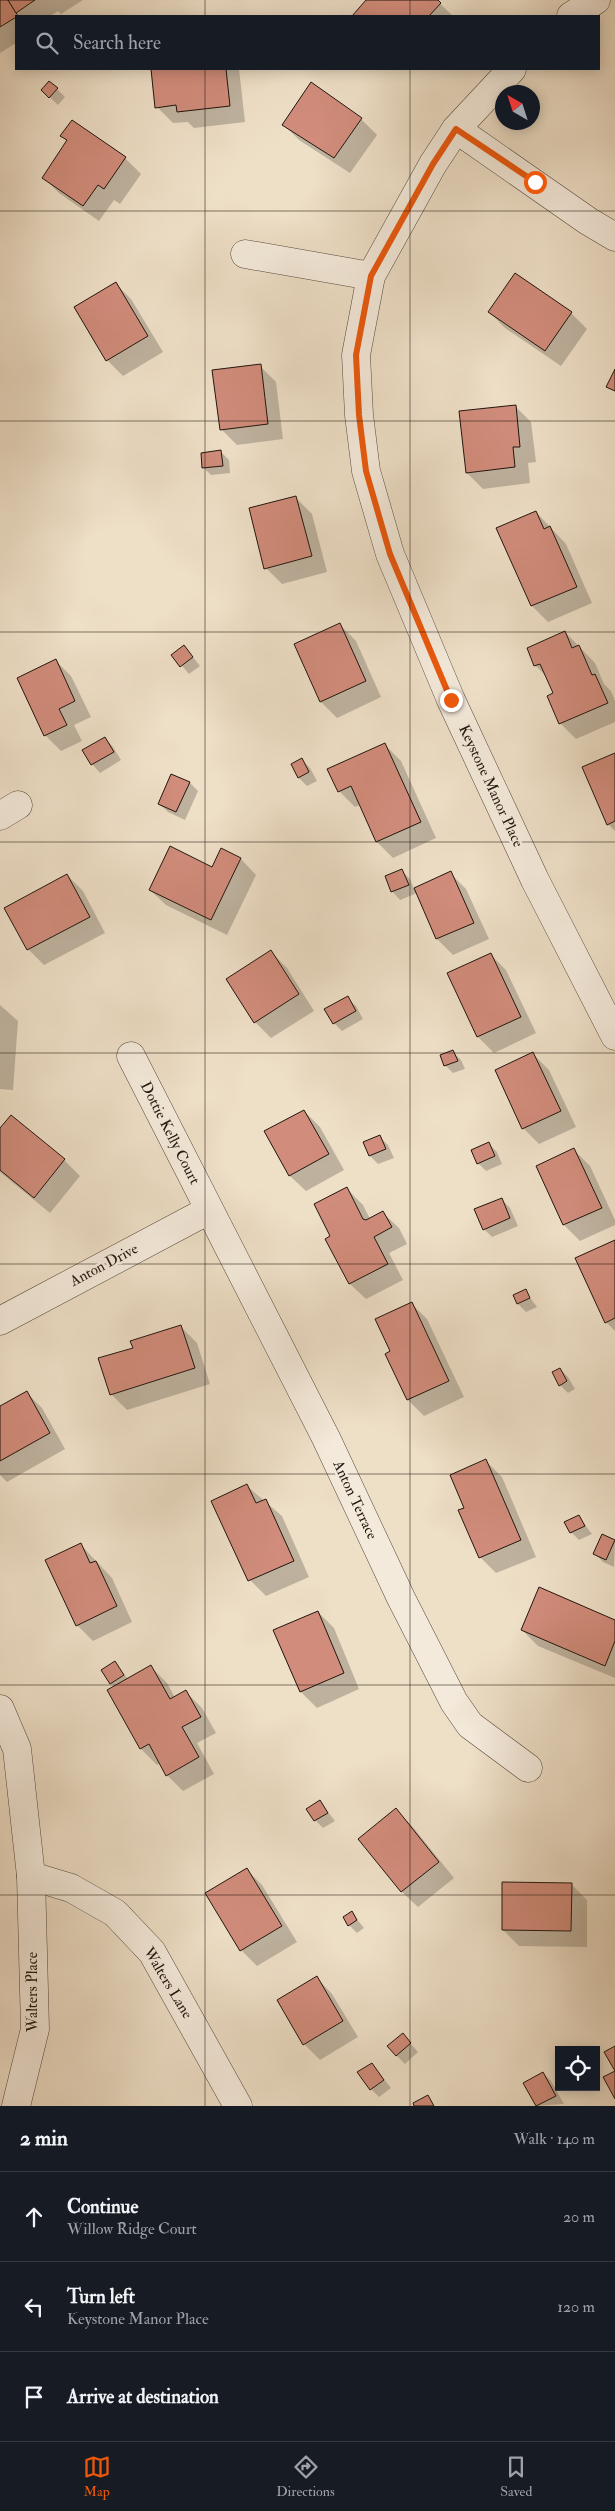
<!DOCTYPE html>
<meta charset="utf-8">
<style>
body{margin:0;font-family:"IM FELL Double Pica",serif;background:#242831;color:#f1f3f6}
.controls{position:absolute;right:15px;bottom:15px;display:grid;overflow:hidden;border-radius:0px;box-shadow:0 2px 12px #0003}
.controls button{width:45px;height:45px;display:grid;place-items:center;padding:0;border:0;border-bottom:1px solid #363941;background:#171b24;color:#f1f3f6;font:25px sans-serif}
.compass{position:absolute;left:495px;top:85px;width:45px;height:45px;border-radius:50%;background:#171b24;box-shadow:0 2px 12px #0003;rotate:321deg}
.stop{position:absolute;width:15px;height:15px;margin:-11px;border:4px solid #ea580c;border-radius:50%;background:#fff}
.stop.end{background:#ea580c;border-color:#fff;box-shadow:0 1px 5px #0008}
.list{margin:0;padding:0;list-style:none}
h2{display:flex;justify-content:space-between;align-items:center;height:65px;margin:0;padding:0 20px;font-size:21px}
h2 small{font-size:16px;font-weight:400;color:#9ea1a6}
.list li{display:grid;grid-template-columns:32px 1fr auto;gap:15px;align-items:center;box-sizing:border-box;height:90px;padding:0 20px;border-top:1px solid #363941}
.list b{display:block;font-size:19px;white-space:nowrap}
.list p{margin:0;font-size:16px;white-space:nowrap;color:#9ea1a6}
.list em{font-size:16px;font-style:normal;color:#9ea1a6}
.icon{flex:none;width:28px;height:28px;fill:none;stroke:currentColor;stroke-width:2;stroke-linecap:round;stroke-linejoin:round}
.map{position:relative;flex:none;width:615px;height:2106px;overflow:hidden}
.search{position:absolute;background:#171b24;box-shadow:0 2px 12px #0003;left:15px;right:15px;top:15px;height:55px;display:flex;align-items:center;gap:12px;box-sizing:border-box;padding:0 18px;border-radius:0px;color:#9ea1a6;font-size:19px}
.sheet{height:335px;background:#171b24}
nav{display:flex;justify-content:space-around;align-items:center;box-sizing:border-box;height:70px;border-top:1px solid #363941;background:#171b24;font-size:14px;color:#9ea1a6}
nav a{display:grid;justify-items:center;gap:2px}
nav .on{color:#ea580c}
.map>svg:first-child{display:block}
</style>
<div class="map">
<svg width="615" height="2106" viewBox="0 0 615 2106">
<rect width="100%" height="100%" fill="#eedfc7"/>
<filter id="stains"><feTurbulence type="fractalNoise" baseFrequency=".004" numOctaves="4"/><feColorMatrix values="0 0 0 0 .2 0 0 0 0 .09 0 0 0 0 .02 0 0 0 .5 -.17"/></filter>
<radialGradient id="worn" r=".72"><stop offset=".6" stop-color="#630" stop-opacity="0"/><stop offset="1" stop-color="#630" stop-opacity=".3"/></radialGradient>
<g fill="#0003">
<path d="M0,0H83L61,14L58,11L50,16H16V43L0,53Z"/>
<path d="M368,0H436L453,16H353Z"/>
<path d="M152,69H239L245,122L194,128L188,122L173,123L157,107Z"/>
<path d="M57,89L65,97L58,105L42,90Z"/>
<path d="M361,119L377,135L350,173L299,140L283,124Z"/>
<path d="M62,136L125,158L141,174L120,204L114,200L99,221L59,193L43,177L68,142Z"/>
<path d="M115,283L131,299L163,352L123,376L107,360Z"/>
<path d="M489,312L571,313L587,329L561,366L505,328Z"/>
<path d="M260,366L276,382L283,439L237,445L221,429Z"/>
<path d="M515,406L531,422L536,462L528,463L530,483L483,489L467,473Z"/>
<path d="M221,452L229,460L230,473L211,475L203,467Z"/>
<path d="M296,498L312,514L327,572L282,584L266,568Z"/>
<path d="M536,512L566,544L592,603L548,622L532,606L498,529Z"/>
<path d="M340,625L356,641L381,697L337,718L321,702L295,645Z"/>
<path d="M565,632L595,663L604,684L611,691L615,701V722L576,739L560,723L554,694L547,677L535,665Z"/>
<path d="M184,646L200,666L189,674L173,655Z"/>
<path d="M55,660L71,676L91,717L74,725L82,741L61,751L45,735Z"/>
<path d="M105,738L113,747L121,760L100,773L92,764Z"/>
<path d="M385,745L401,761L436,838L393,858L377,842L360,805L355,807L339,791Z"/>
<path d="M615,755V831L608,824Z"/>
<path d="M302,760L310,768L317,781L307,786L299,778L292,765Z"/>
<path d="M172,775L190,783L198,791L185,820L168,812L159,804Z"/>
<path d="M222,850L241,859L256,875L227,935L166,905L150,890L213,868Z"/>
<path d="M402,871L410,879L414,889L450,873L466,889L489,939L453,955L437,939L417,893L400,900L392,891Z"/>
<path d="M67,875L83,891L105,933L44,965L28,949L6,908Z"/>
<path d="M271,952L287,968L314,1011L271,1038L255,1022L228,979Z"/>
<path d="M490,954L506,970L536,1033L494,1053L478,1037L448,974Z"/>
<path d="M347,998L356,1006L363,1019L342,1031L334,1023Z"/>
<path d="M0,1005L18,1021L13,1090L0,1089Z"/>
<path d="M453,1052L461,1060L465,1069L453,1073L445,1065Z"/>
<path d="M533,1054L549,1070L576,1127L539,1144L523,1128Z"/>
<path d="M304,1111L320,1127L344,1170L306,1191L290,1176Z"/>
<path d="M0,1130L64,1160L80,1176L50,1213L0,1172Z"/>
<path d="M380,1137L388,1145L394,1158L378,1164L370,1156L365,1143Z"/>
<path d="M489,1144L497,1152L502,1164L486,1171L478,1163Z"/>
<path d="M574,1150L590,1166L615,1220V1225L580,1241L564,1225L537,1166Z"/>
<path d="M347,1189L363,1205L370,1219L383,1213L399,1228L407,1244L389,1253L403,1280L366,1299L350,1284L332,1237Z"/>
<path d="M501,1199L510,1208L518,1226L492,1237L484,1229Z"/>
<path d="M615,1241V1331L606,1322Z"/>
<path d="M525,1291L537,1307L526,1312L518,1304L515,1295Z"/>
<path d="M411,1303L427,1319L464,1397L424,1416L408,1400L386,1354L392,1351Z"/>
<path d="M181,1327L197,1343L210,1384L127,1410L111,1394L134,1349Z"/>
<path d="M560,1369L568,1377L575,1389L568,1393L560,1385Z"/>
<path d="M26,1392L42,1408L65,1449L7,1482L0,1475V1407Z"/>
<path d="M486,1461L502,1477L536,1557L496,1573L480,1557L465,1508Z"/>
<path d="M247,1486L282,1516L309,1577L266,1596L250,1580L213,1501Z"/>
<path d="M579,1517L592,1534L579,1540L571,1532Z"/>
<path d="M603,1535L615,1541L614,1567L603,1562L595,1554Z"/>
<path d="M81,1545L112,1578L132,1622L93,1641L77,1625Z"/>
<path d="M318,1612L334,1628L359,1689L317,1708L301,1692Z"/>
<path d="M615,1621V1678L538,1646L522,1630Z"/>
<path d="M115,1663L128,1679L151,1667L167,1683L175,1698L186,1692L202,1708L216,1733L197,1743L214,1774L183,1791L167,1775L160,1763L157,1765L141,1749L109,1690L115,1687L111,1683Z"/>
<path d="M320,1802L335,1821L323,1828L315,1820Z"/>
<path d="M396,1810L412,1826L454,1878L418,1907L402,1892L360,1839Z"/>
<path d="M246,1869L262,1885L297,1942L257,1966L241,1950Z"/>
<path d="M571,1884L587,1900V1947L519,1946L503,1930Z"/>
<path d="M352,1913L364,1928L357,1933L349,1925Z"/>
<path d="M317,1978L332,1994L358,2037L320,2060L304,2044Z"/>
<path d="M403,2035L418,2052L405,2064L396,2055Z"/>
<path d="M372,2064L391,2088L379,2097L371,2089Z"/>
<path d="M543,2073L551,2081L564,2104L537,2106L524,2084Z"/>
</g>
<g fill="#d18c7b" stroke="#20150e">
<path d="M0,0H8L18,16L0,27Z"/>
<path d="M8,0H35L16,13Z"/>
<path d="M366,0H438L441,3L429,16H352Z"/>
<path d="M151,69H226L230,106L177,112L176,105L155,108Z"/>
<path d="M49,81L58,88L49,98L41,90Z"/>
<path d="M311,82L362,118L334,158L282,125Z"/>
<path d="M72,120L126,157L104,189L98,185L83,206L42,178L67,140L60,136Z"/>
<path d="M515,273L572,312L545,351L488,312Z"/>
<path d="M116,282L148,336L106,361L74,307Z"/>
<path d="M261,364L268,424L220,430L212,370Z"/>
<path d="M615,369V391L606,387Z"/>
<path d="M516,405L520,447H513L515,467L466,473L459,411Z"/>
<path d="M221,450L223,466L202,468L201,453Z"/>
<path d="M296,496L312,556L264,569L249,508Z"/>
<path d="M536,511L544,529L550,526L577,587L531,606L496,528Z"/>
<path d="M340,623L366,681L320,702L294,644Z"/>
<path d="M565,631L572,648L579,645L592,675L595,674L608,703L559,724L547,696L553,693L540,664L534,666L527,648Z"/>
<path d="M184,645L193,657L180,667L171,655Z"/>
<path d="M56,659L75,701L59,709L67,725L44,736L17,678Z"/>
<path d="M105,737L114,752L91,765L82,750Z"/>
<path d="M385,743L421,822L376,842L351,786L338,792L327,769Z"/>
<path d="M615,753V821L607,825L582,767Z"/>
<path d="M302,758L309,772L298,778L291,764Z"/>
<path d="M171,774L190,782L176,812L158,804Z"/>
<path d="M170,846L212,867L221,848L241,858L211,920L149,890Z"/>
<path d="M402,869L409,885L391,892L385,876Z"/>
<path d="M451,871L474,923L436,939L414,888Z"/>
<path d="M67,874L90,917L27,950L4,908Z"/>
<path d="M271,950L299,994L254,1023L226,979Z"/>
<path d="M491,953L521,1017L477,1037L447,973Z"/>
<path d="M348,996L356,1011L333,1024L324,1009Z"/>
<path d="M453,1050L458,1061L444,1066L440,1055Z"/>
<path d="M533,1052L561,1111L522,1129L495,1070Z"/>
<path d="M304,1110L329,1154L289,1176L264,1131Z"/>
<path d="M11,1115L65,1159L34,1198L0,1170V1128Z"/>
<path d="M380,1135L386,1149L369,1156L363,1142Z"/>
<path d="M489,1142L495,1156L477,1164L471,1150Z"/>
<path d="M574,1148L602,1208L563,1225L536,1166Z"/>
<path d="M347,1187L363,1219L366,1220L383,1211L392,1227L374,1237L388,1264L349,1284L325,1239L330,1236L314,1204Z"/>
<path d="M502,1198L510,1218L483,1230L474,1209Z"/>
<path d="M615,1240V1318L605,1323L575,1258Z"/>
<path d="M526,1289L530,1298L517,1304L513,1295Z"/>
<path d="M412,1302L449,1381L407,1400L385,1354L390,1351L375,1319Z"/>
<path d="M181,1325L195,1368L110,1395L98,1358L133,1348L130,1341Z"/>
<path d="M560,1368L567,1381L559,1386L552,1372Z"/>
<path d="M27,1391L50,1433L0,1461V1406Z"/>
<path d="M486,1459L521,1540L479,1558L458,1510L464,1508L450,1475Z"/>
<path d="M247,1484L256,1503L266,1499L294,1561L248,1581L211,1501Z"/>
<path d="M579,1515L585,1526L570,1533L564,1522Z"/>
<path d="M602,1534L615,1540L606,1560L593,1554Z"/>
<path d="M81,1543L90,1563L96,1561L117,1606L76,1626L45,1560Z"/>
<path d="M539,1587L615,1620V1641L605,1666L521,1630Z"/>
<path d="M318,1611L344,1673L300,1692L273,1630Z"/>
<path d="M115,1661L124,1675L110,1684L101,1670Z"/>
<path d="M151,1665L170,1699L186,1690L201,1717L182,1727L199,1757L166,1776L149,1744L140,1749L107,1690Z"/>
<path d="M320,1800L328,1813L314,1821L306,1809Z"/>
<path d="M396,1808L439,1862L401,1892L358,1839Z"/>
<path d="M247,1868L282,1926L240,1951L205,1893Z"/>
<path d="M502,1882L572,1883L571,1931L502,1930Z"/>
<path d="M352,1911L357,1920L348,1926L343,1917Z"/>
<path d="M317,1976L343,2021L303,2045L277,2000Z"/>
<path d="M403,2033L411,2043L396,2056L387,2046Z"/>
<path d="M615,2046V2099L603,2077L615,2071L604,2052Z"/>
<path d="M372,2063L384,2080L370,2090L357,2072Z"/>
<path d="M543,2072L556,2096L536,2106L523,2083Z"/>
<path d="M428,2095L434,2106H414L413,2103Z"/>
</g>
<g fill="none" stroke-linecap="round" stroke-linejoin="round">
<g stroke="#54483c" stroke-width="29">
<g id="minor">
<path d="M571,16L596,0"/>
<path d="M512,69L456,129L433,164L371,276L356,355L359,415L366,471L390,554L451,700L535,880L615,1036"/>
<path d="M456,129L588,221L615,237"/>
<path d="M245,254L371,276"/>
<path d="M0,816L18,805"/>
<path d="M131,1056L326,1438L401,1598L454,1702L470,1725L528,1768"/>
<path d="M0,1321L209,1210"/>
<path d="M0,1709L17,1749L31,1876L35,2029L16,2106"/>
<path d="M31,1876L71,1888L115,1913L152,1952L238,2106"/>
</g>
</g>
<use href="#minor" stroke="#f4eadb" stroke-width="28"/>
</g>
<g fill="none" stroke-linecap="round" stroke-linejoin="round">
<path stroke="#ea580c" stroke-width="6" d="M451,700L390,554L366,471L359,415L356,355L371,276L433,164L456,129L535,182"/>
</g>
<path fill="none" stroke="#20150e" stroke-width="1" stroke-opacity="0.55" d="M205,0V16M410,0V16M205,69V2106M410,69V2106M0,211H615M0,421H615M0,632H615M0,842H615M0,1053H615M0,1264H615M0,1474H615M0,1685H615M0,1895H615"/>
<g text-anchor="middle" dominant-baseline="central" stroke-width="5" stroke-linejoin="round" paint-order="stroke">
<g font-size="15" fill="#20150e" stroke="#f4eadb">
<text transform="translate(491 786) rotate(65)">Keystone Manor Place</text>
<text transform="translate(170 1133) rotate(63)">Dottie Kelly Court</text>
<text transform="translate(104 1265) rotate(-28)">Anton Drive</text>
<text transform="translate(355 1500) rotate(65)">Anton Terrace</text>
<text transform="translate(168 1983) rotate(59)">Walters Lane</text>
<text transform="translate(32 1992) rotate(-90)">Walters Place</text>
</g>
</g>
<rect width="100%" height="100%" filter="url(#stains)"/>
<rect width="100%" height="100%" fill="url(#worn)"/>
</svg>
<div class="controls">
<button><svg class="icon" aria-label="locate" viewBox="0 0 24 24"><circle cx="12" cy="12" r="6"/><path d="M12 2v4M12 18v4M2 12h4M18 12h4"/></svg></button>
</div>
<svg class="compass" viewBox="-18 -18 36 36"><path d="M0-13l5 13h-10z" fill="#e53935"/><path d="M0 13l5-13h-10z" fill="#9ea1a6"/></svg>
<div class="stop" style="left:535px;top:182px"></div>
<div class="stop end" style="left:451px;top:700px"></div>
<div class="search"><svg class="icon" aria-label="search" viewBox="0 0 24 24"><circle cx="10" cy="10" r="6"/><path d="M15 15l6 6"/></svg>Search here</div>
</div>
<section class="sheet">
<h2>2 min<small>Walk · 140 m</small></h2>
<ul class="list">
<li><svg class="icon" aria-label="ahead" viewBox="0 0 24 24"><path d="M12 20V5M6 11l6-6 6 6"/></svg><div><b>Continue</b><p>Willow Ridge Court</p></div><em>20 m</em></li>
<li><svg class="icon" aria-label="left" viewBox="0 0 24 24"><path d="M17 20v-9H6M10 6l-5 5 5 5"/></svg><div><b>Turn left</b><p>Keystone Manor Place</p></div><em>120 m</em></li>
<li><svg class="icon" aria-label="arrive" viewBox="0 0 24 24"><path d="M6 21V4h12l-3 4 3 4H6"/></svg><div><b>Arrive at destination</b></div></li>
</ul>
</section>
<nav>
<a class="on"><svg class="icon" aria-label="map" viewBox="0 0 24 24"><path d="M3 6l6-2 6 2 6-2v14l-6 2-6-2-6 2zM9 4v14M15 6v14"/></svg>Map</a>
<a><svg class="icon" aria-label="directions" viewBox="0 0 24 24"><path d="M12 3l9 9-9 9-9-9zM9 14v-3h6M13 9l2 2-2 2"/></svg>Directions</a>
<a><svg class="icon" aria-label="saved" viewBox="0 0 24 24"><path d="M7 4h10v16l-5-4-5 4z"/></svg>Saved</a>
</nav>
